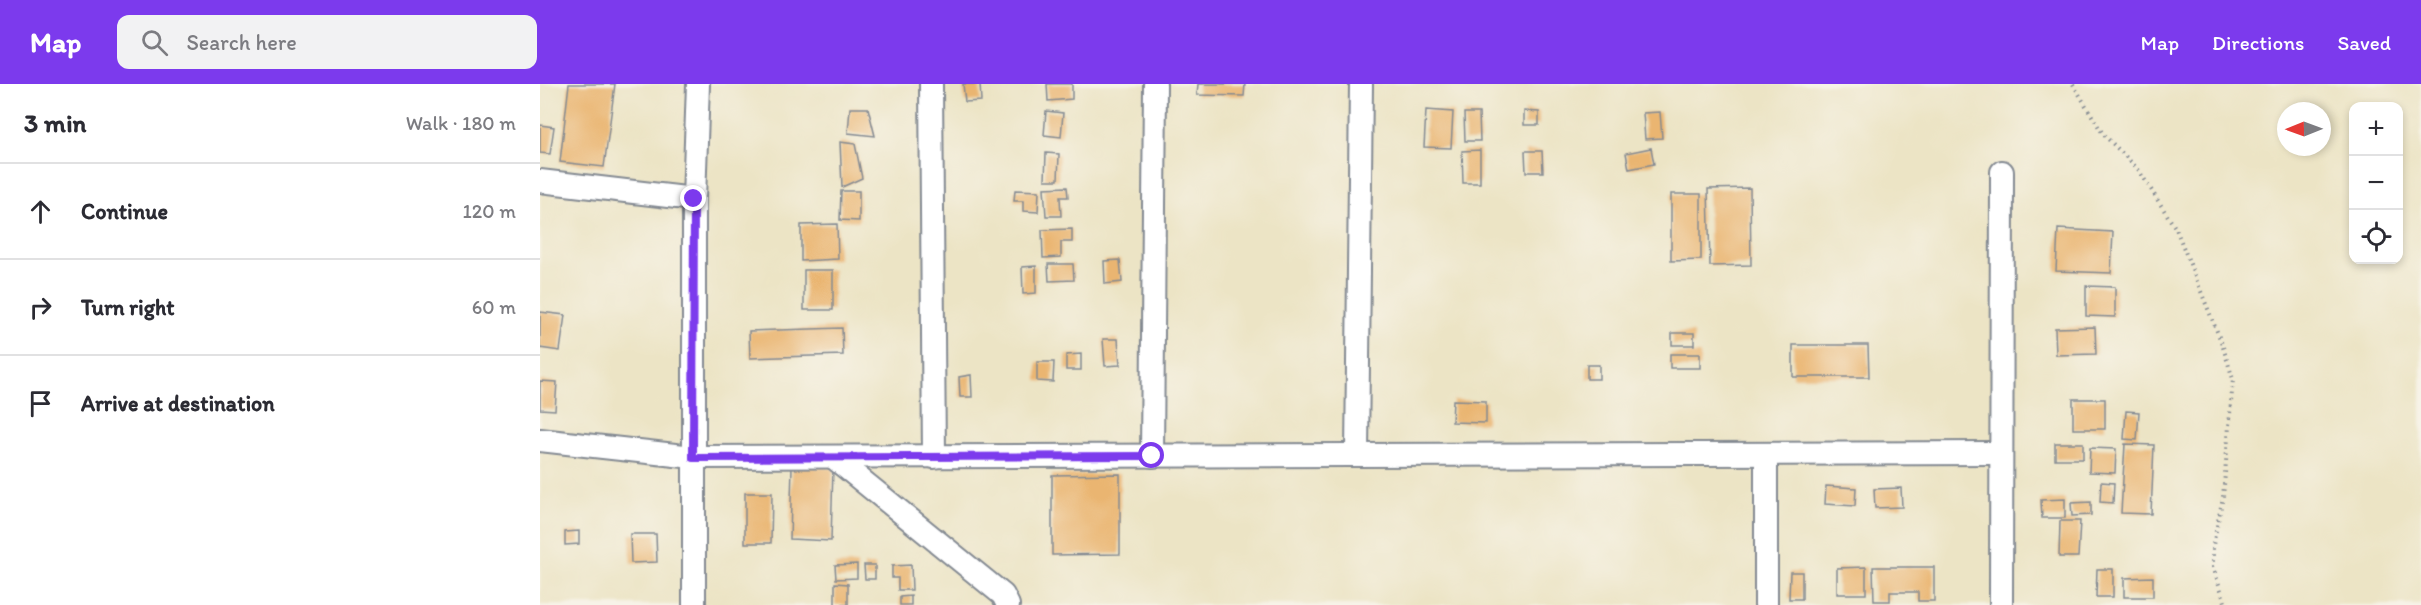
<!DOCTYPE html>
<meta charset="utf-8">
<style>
body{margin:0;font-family:Itim,sans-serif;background:#f2f2f3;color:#2b2b33}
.controls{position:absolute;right:18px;top:18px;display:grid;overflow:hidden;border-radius:12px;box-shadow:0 3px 9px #0003}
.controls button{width:54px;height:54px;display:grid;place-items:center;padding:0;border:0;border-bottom:2px solid #e1e1e2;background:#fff;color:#2b2b33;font:30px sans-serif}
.compass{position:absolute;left:1737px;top:18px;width:54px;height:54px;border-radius:50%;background:#fff;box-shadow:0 3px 9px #0003;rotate:269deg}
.stop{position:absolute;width:18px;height:18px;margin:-14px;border:4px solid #7c3aed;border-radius:50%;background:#fff}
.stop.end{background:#7c3aed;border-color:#fff;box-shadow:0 2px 6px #0008}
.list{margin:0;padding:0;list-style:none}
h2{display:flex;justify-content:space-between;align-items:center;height:78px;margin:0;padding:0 24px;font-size:26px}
h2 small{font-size:20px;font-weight:400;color:#7c7c81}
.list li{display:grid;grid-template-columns:39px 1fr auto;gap:18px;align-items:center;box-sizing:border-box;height:96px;padding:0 24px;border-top:2px solid #e1e1e2}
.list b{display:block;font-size:22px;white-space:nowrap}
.list em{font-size:20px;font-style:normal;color:#7c7c81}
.icon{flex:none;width:33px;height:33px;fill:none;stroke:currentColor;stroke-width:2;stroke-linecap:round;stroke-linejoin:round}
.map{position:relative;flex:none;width:1881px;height:521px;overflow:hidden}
header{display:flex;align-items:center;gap:36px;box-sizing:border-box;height:84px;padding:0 30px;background:#7c3aed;color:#fff}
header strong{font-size:28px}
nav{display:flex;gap:33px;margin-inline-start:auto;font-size:21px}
.search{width:420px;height:54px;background:#f2f2f3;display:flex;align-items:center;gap:15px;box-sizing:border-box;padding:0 21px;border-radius:12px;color:#7c7c81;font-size:22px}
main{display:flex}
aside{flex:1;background:#fff}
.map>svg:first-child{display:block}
</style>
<header>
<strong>Map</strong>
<div class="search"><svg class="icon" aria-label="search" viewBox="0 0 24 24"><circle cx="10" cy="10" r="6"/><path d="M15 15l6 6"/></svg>Search here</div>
<nav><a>Map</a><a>Directions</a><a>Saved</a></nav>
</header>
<main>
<aside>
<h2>3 min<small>Walk · 180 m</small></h2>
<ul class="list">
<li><svg class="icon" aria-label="ahead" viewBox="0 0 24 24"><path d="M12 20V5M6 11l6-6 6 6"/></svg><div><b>Continue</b></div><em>120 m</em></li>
<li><svg class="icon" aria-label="right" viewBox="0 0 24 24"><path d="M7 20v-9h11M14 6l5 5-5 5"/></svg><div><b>Turn right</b></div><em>60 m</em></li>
<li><svg class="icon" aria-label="arrive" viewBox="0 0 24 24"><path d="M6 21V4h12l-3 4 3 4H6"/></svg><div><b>Arrive at destination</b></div></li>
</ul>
</aside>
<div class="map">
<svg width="1881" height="521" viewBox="0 0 1881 521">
<rect width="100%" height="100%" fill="#f7f3e8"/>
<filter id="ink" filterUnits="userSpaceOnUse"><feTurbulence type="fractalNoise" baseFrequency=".0167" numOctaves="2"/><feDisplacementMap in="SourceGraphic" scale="12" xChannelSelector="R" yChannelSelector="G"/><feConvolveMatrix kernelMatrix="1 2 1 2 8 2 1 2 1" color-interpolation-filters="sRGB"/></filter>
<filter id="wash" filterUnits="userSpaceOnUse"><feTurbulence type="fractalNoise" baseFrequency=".008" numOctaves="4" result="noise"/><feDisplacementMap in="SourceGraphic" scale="24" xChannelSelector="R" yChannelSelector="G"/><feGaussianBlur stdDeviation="1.35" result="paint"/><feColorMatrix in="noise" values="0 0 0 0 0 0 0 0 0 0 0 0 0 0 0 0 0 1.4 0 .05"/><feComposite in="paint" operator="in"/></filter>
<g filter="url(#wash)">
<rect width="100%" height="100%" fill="#ece4c5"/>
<g id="blocks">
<g fill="#eab571">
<path d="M29,0H75L64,83L20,78Z"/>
<path d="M423,0H440L441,17L425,18Z"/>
<path d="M507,0H532V15L508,17Z"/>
<path d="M658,0H705L704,12L657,11Z"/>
<path d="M310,24H328L335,52L308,49Z"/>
<path d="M886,26L913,28L911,64L884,63Z"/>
<path d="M506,27L523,29L521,53L504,51Z"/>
<path d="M984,27L999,28V41H984Z"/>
<path d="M1120,28L1122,54L1105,55L1103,29Z"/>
<path d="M924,29H939L940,57H925Z"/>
<path d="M0,41L14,43L10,70L0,69Z"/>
<path d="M300,58L315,60L322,94L302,103Z"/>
<path d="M1111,64L1114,80L1089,85L1086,69Z"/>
<path d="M940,66V99H923L922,67Z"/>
<path d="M985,67H1002L1003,88H986Z"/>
<path d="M506,69L519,70L518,96H505Z"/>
<path d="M527,103L528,113H520L521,132H506L504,104Z"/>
<path d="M1210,104L1211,181L1170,182L1168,105Z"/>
<path d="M475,106L499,107L498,128L483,127V117H474Z"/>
<path d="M301,107H319V137L300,136Z"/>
<path d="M1131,110H1161V176L1131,177Z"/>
<path d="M297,140L298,175L261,177V141Z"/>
<path d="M532,145V158H521V173L503,174L502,146Z"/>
<path d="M1518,145L1573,148L1571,189L1516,187Z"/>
<path d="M580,176L582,198L565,200L564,177Z"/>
<path d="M508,180H533L534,196L509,197Z"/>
<path d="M496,182V209L483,210L482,183Z"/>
<rect x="264" y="186" width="29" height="40"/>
<path d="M1546,202L1575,203V233L1546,232Z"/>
<path d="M0,228L25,231L20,267L0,264Z"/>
<path d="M1555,243L1556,270L1516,271L1515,244Z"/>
<path d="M302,244L303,271L210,274L209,247Z"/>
<rect x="1132" y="249" width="22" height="12"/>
<path d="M563,255H578L580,281L565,282Z"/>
<path d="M1253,261H1328L1329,293H1253Z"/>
<path d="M541,270V286H526V271Z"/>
<rect x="1130" y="270" width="30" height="14"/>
<path d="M497,278H514L513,298L497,297Z"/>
<rect x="1047" y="281" width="12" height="14"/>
<path d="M431,291L432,313H420L419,293Z"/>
<path d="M0,297L17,298L15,326L0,325Z"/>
<rect x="1533" y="315" width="32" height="30"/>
<path d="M913,316L946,317V339L912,338Z"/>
<path d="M1586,327L1599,328L1597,356L1584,355Z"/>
<rect x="1515" y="359" width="28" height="16"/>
<path d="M1585,360L1614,361L1611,430L1581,429Z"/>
<path d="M1550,364L1576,365L1575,389L1549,388Z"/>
<path d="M252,382L293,384L291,457L250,455Z"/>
<path d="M580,390V470L512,471V391Z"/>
<path d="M1561,398L1574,399L1573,419L1560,418Z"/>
<path d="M1286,402L1316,404L1315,422L1285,420Z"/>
<path d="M1361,404L1362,423L1335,424L1334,405Z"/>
<path d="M205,409H232L231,459H205Z"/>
<path d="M1525,415V434H1502L1501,416Z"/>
<path d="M1551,418V431L1532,432L1531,419Z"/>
<path d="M1520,437H1540L1538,473H1519Z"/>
<path d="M39,447V460L25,461V448Z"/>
<path d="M90,450H116L117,478L91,479Z"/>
<path d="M317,480V494L296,495L295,481Z"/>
<path d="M324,481H335V495H325Z"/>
<path d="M371,481L372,506H358V494H352V482Z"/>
<path d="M1326,483V510H1297V484Z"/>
<path d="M1333,483H1394V517H1378V508H1350V517H1334Z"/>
<path d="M1557,485H1573V513H1556Z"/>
<path d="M1250,488H1262V515H1249Z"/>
<path d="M1613,493V513H1584V494Z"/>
<path d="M295,499L308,500V521H295Z"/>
<path d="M371,512V521H360V513Z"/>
</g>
</g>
</g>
<g filter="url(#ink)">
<use href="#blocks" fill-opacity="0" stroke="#848a92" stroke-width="1.5"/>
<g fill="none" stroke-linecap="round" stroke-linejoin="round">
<g stroke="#848a92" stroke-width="26">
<g id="street">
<path d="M391,0L394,373"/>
<path d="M0,97L154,115"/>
<path d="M0,356L153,373L1461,369"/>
<path d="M1226,370V521"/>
<path d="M817,371L821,0"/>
<path d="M612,372L615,0"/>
<path d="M293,373L463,511L468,521"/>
<path d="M154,521V115L158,0"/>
<path d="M1461,521L1462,88"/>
</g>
</g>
<path stroke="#848a92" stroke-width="4" stroke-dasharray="1.5 4.5" stroke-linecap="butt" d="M1533,0L1563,50L1598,85L1636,145L1682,260L1693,295L1683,413L1673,461V483L1686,521"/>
<use href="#street" stroke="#fff" stroke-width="22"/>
</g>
</g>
<g fill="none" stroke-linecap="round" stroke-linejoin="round" filter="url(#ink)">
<path stroke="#7c3aed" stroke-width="8" d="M154,115L153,374L612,372"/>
</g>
</svg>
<div class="controls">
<button>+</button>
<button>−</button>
<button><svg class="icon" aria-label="locate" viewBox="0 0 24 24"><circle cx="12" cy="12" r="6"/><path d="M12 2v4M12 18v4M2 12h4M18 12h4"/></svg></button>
</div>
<svg class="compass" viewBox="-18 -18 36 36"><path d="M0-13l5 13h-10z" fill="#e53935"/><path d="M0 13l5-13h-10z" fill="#7c7c81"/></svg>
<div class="stop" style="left:612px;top:372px"></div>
<div class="stop end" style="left:154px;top:115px"></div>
</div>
</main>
